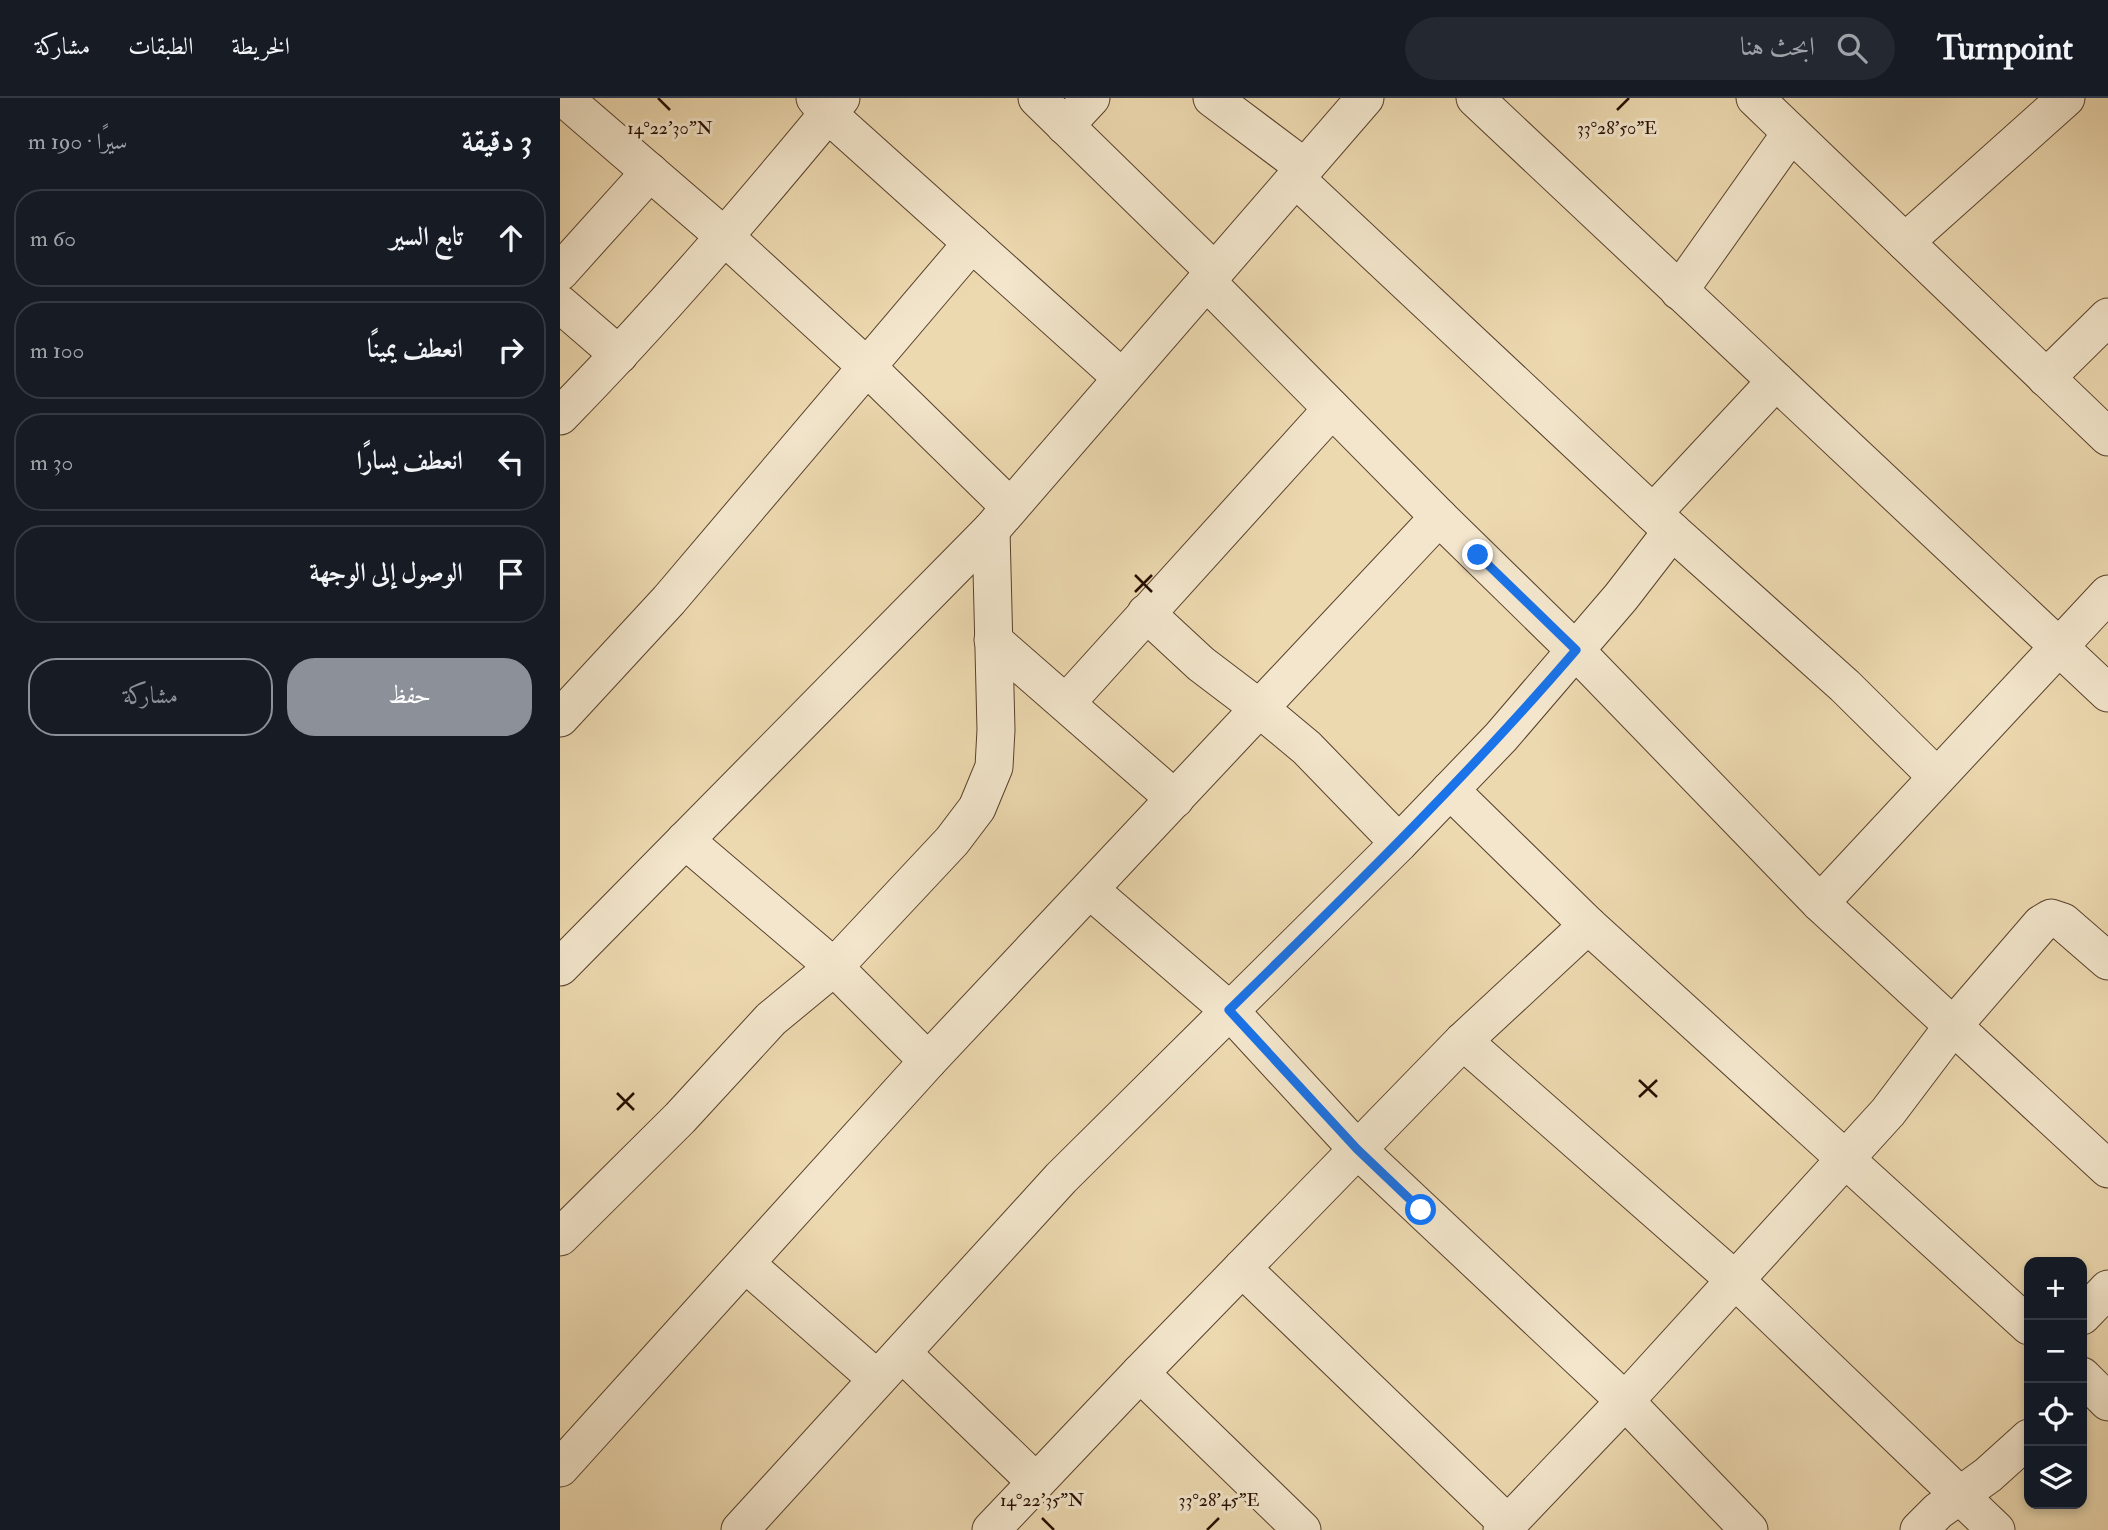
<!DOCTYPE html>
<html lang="ar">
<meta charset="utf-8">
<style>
body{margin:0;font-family:"IM FELL Double Pica",Amiri,serif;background:#242831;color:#f1f3f6;direction:rtl}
.controls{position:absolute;right:21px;bottom:21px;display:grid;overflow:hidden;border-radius:14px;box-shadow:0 4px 10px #0003}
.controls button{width:63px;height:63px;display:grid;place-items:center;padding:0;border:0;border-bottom:2px solid #363941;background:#171b24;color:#f1f3f6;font:35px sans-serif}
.stop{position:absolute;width:21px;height:21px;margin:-16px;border:5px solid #1a73e8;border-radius:50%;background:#fff}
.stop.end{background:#1a73e8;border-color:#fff;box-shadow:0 2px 7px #0008}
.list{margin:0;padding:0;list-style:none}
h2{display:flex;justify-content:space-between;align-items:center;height:91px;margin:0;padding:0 28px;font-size:30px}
h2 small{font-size:23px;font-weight:400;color:#9ea1a6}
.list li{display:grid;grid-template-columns:46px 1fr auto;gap:21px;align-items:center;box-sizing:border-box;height:98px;margin:0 14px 14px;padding:0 14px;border:2px solid #363941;border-radius:28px}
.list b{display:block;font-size:26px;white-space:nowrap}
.list em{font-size:23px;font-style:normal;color:#9ea1a6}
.actions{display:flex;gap:14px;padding:21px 28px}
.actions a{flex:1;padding:16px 0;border:2px solid #8c9099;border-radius:28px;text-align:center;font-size:24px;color:#8c9099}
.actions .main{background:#8c9099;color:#fff}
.icon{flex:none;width:38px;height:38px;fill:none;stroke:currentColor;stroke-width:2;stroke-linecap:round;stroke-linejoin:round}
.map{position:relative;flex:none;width:1548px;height:1432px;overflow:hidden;direction:ltr}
header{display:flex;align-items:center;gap:42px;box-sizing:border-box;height:98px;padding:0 35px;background:#171b24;border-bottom:2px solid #363941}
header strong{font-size:33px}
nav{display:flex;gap:38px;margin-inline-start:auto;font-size:24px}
.search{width:490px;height:63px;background:#242831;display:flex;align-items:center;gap:18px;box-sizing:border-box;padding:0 24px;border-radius:38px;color:#9ea1a6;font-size:26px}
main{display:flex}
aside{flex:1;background:#171b24}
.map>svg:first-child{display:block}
</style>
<header>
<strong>Turnpoint</strong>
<div class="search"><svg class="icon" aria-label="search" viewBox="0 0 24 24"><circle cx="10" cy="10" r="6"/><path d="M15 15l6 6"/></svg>ابحث هنا</div>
<nav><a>الخريطة</a><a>الطبقات</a><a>مشاركة</a></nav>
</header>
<main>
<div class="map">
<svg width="1548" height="1432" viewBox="0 0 1548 1432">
<rect width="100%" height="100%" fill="#edd9b0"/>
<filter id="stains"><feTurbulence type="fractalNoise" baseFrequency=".00286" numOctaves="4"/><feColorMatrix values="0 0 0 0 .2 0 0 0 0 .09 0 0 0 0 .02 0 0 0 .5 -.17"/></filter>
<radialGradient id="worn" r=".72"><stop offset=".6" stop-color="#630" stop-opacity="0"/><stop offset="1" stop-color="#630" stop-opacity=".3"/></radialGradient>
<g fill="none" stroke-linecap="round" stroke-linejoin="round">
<g stroke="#58412d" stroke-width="39">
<g id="street">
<path d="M4,0L165,139L306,268L450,409"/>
<path d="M255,0L268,16L562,280"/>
<path d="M477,0L654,173"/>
<path d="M652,0L744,69"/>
<path d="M915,0L1548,595"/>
<path d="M1195,0L1548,339"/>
<path d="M505,28L531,0"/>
<path d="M735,80L1112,433L1285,588L1377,679"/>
<path d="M1345,144L1506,0"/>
<path d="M0,174L90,74"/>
<path d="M646,183L879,419L1016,553L1260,805L1548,1071"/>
<path d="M1119,193L1231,35"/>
<path d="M0,206L59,257"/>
<path d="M1486,280L1548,219"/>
<path d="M0,318C99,217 191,109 281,0"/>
<path d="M1093,415L1216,283"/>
<path d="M586,515L641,566L699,610L747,650L839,745"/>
<path d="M433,542L615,701"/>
<path d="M506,605L772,311"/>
<path d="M0,620L109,502L412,145"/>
<path d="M890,692L1028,827L1469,1228"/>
<path d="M125,742L274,869L368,963"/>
<path d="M530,792L669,912L797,1051L1065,1303L1189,1432"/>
<path d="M1260,805L1548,496"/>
<path d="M0,869L431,432L805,0"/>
<path d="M903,943L1175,1182L1436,1432"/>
<path d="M0,1139L120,1020L211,921L274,869L392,743L417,710L434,669L436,632L431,432"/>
<path d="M186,1166L317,1281"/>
<path d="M682,1170L948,1426"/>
<path d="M1522,1218L1548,1191"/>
<path d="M342,1255L476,1384"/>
<path d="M580,1275L742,1432"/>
<path d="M1522,1278L1548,1304"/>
<path d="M0,1370L368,963L879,419"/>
<path d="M180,1432L501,1080L839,745L941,639L1061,499L1112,433"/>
<path d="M431,1432L580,1275L903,943L1028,827"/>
<path d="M942,1432L1065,1303L1328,1014L1393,928L1481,826L1491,820L1503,824L1548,863"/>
<path d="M1359,1432L1378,1413L1428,1377L1469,1340"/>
</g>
</g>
<use href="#street" stroke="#f3e6cc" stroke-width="37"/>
</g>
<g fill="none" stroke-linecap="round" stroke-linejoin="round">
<path stroke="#1a73e8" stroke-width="9" d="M861,1112L797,1051L669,912C788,795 907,679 1016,552L918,457"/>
</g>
<path fill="none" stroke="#270e01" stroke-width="2.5" d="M98,0L110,12M1057,12L1069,0M575,477L592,494M575,494L592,477M1079,982L1097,999M57,995L74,1012M1079,999L1097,982M57,1012L74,995M482,1420L494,1432M647,1432L659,1420"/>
<g font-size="18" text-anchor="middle" fill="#270e01" stroke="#f3e6cc" stroke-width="6" stroke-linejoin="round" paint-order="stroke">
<text x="110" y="36">14°22'30"N</text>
<text x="1057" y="36">33°28'50"E</text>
<text x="482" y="1408">14°22'35"N</text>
<text x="659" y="1408">33°28'45"E</text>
</g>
<rect width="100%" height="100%" filter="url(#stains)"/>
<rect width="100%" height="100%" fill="url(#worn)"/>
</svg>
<div class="controls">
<button>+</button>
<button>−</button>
<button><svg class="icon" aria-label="locate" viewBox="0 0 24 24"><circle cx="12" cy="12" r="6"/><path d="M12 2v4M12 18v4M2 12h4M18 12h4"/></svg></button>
<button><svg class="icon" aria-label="layers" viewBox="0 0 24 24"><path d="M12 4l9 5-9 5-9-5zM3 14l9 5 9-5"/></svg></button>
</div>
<div class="stop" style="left:861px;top:1112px"></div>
<div class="stop end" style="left:918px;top:457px"></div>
</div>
<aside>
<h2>3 دقيقة<small>سيرًا · 190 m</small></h2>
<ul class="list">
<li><svg class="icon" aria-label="ahead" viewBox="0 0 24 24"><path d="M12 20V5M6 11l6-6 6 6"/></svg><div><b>تابع السير</b></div><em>60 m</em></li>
<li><svg class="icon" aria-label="right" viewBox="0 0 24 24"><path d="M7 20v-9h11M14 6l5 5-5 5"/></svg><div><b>انعطف يمينًا</b></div><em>100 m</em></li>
<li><svg class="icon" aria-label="left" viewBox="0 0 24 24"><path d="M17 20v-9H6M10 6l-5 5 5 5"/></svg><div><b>انعطف يسارًا</b></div><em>30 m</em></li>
<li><svg class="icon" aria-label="arrive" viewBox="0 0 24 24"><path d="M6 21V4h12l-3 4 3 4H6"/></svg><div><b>الوصول إلى الوجهة</b></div></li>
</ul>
<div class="actions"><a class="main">حفظ</a><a>مشاركة</a></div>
</aside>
</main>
